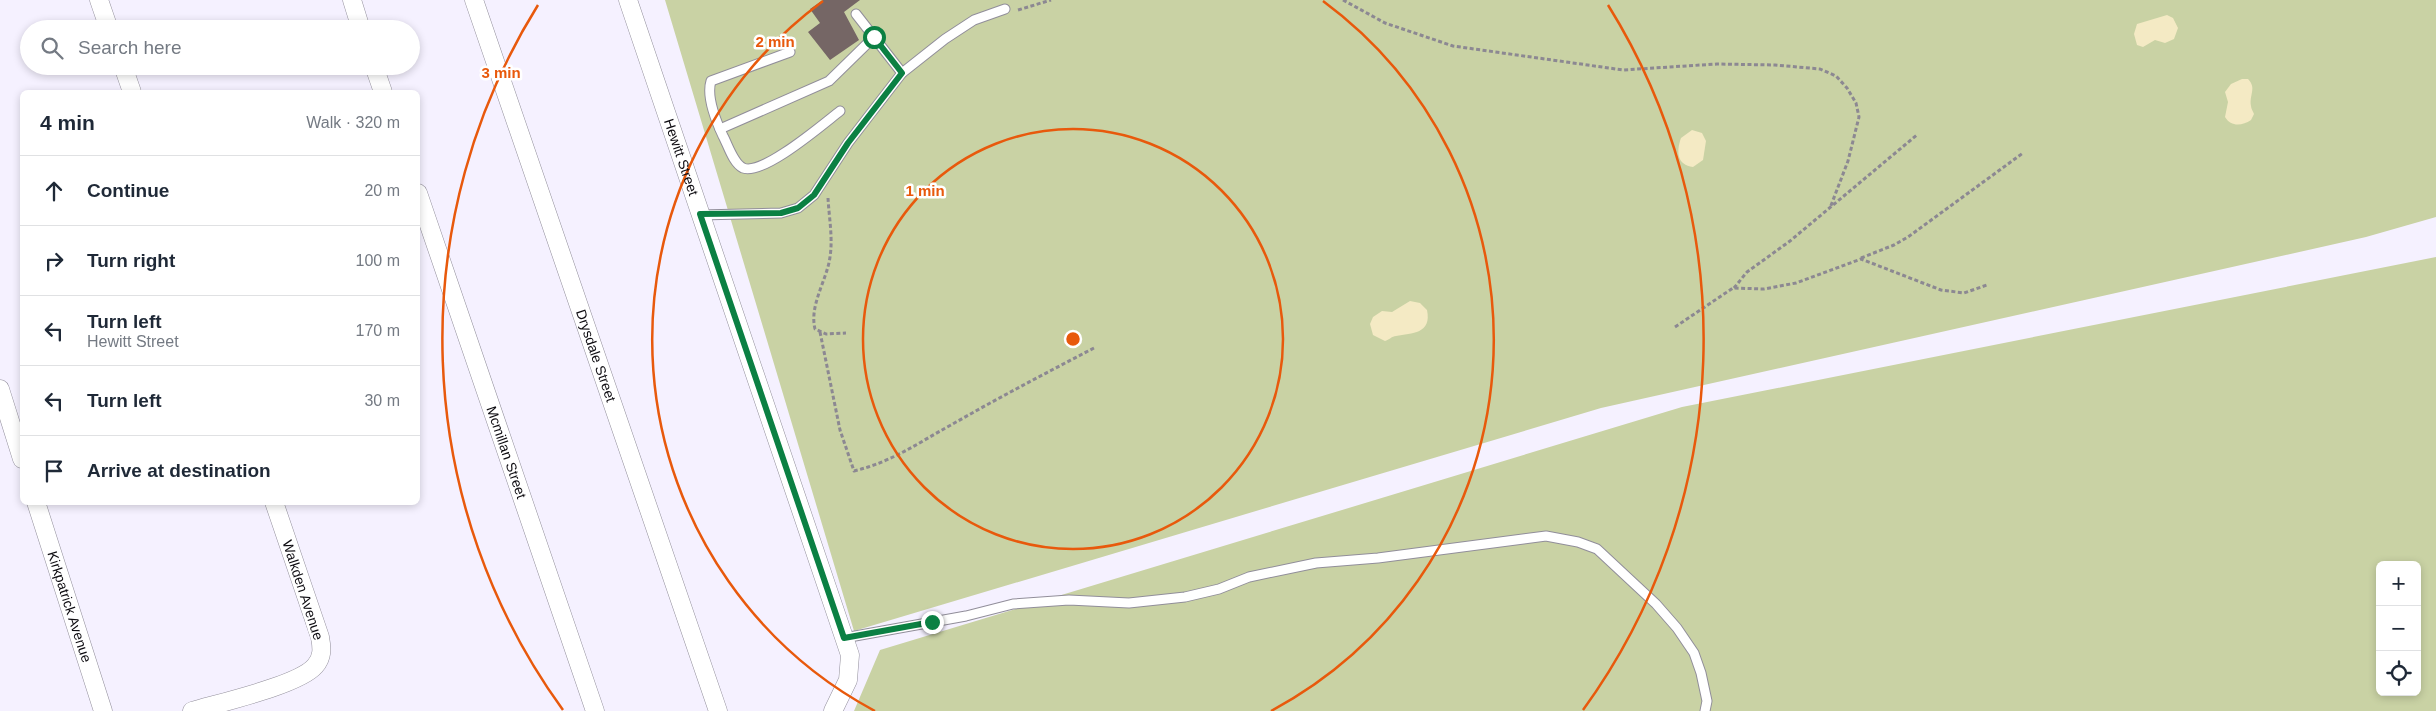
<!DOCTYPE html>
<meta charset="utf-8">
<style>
body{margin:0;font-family:Arial,sans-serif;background:#f6f6f7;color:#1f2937}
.controls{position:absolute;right:15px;bottom:15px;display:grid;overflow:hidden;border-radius:8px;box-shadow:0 2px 8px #0003}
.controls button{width:45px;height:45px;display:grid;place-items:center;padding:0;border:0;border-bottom:1px solid #e0e1e3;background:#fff;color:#1f2937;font:25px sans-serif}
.stop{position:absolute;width:15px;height:15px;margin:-11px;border:4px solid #0b8043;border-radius:50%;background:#fff}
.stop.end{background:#0b8043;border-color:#fff;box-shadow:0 1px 5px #0008}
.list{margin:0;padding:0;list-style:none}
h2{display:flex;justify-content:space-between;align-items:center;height:65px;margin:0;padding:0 20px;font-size:21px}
h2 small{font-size:16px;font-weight:400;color:#747a83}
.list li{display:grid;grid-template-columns:32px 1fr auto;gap:15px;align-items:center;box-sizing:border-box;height:70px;padding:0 20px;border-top:1px solid #e0e1e3}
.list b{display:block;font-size:19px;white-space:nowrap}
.list p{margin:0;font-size:16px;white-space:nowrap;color:#747a83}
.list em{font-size:16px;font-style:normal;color:#747a83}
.icon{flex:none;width:28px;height:28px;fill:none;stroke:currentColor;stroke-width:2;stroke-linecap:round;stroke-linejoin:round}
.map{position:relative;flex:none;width:2436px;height:711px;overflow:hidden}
.search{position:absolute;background:#fff;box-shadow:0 2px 8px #0003;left:20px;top:20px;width:400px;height:55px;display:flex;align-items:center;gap:12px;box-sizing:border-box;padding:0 18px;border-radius:28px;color:#747a83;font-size:19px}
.panel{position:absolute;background:#fff;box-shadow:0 2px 8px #0003;left:20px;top:90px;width:400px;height:415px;border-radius:8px}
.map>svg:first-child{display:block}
</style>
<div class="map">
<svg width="2436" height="711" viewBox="0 0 2436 711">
<rect width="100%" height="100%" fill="#f5f1ff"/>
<g fill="#c9d2a4" fill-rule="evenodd">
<path d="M665,0H2436V217L2366,237L1601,408L854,631Z"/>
<path d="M2436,257V711H854L880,650L1682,407ZM2380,565H2417V692H2380Z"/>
</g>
<g fill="#f4eac4">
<path d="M2167,15L2173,18L2178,28L2174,39L2165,43L2155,40L2143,47L2137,45L2134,34L2137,24Z"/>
<path d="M2242,79H2248C2257,88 2249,95 2251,106C2251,109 2253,111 2254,114L2251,120C2242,126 2231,127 2225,117L2228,102L2225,92L2231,84Z"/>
<path d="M1692,130L1702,133L1706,141L1703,160L1693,167C1677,165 1676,152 1681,138Z"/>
<path d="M1410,301L1420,303L1427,310C1432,334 1412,333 1396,336C1392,336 1389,340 1385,341L1373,335L1370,324L1373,317L1382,311L1392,312Z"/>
</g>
<path fill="#756665" d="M823,0H860L844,12L859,40L830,60L808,32L820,23L810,9Z"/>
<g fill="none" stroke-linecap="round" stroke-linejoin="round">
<g stroke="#918e9a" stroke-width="11">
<g id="service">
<path d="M856,14L902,73"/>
<path d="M790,52L711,81C706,97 716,121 723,136C728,145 733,163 743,168C763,176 823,124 840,111"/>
<path d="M720,129L829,81L874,37"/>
<path d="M700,215L781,213L798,208L814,195L848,143L902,73L945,39L974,20L1005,9"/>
<path d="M844,638L966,616L1013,604L1069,600L1129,603L1185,597L1219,589L1249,577L1316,563L1378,558L1546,536L1578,542L1597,549L1656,604L1677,628L1694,653L1701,673L1707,701L1705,711"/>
</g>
</g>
<g stroke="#918e9a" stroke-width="19">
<g id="minor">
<path d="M99,0L109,29"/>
<path d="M352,0L361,29"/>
<path id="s1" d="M474,0L718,711"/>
<path id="s2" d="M628,0L850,655L848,680L833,711"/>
<path d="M123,66L132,92"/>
<path d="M374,66L383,92"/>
<path id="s3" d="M418,193L595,711"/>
<path d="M0,389L22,459"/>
<path id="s4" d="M36,502L103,711"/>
<path d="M192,711C219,703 299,685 315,666C323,657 322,648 320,637L274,502"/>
</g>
</g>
<g stroke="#8c8892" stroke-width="3" stroke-dasharray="4 2.5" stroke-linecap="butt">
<path d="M1343,0L1385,23L1453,46L1623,70L1717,64L1775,65L1820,69L1836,76L1847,88L1856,103L1859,117L1848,161L1830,208"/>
<path d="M1018,10L1051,0"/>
<path d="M828,198C829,217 833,238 830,257C827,280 809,305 815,329L826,334L846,333"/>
<path d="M1861,258L1894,245L1908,237L2023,153"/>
<path d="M1734,288L1747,272L1790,241L1918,134"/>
<path d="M1675,327L1733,288L1764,289L1796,283L1861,259L1941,290L1964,293L1987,285"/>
<path d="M820,332L840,430L854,471C894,461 916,444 951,425C998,398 1046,373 1094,348"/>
</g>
<use href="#service" stroke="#fff" stroke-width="9"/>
<use href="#minor" stroke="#fff" stroke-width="18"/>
</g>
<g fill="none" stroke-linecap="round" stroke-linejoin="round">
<path stroke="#0b8043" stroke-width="6" d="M874,37L902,73L848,143L814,195L798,208L781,213L700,214L844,638L932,622"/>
</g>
<g fill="none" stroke="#e8590c" stroke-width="2.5">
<circle cx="1073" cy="339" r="210"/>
<path d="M875 711A421 421 0 0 1 823 1M1323 1A421 421 0 0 1 1271 711"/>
<path d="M563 710A631 631 0 0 1 538 5M1608 5A631 631 0 0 1 1583 710"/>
</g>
<g text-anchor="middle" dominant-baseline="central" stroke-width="5" stroke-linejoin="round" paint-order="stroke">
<g font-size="14" fill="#0e0c11" stroke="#fff">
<text stroke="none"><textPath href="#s2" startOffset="166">Hewitt Street</textPath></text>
<text stroke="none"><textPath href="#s1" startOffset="376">Drysdale Street</textPath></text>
<text stroke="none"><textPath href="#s3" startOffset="274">Mcmillan Street</textPath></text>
<text transform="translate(303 590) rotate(72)">Walkden Avenue</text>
<text stroke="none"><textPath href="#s4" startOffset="110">Kirkpatrick Avenue</textPath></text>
</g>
</g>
<circle cx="1073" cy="339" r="8" fill="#e8590c" stroke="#fff" stroke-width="2.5"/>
<g font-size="15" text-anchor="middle" font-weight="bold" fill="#e8590c" stroke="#fff" stroke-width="5" stroke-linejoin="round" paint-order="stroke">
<text x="775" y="47">2 min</text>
<text x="501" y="78">3 min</text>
<text x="925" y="196">1 min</text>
</g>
</svg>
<div class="controls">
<button>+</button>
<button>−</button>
<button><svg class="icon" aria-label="locate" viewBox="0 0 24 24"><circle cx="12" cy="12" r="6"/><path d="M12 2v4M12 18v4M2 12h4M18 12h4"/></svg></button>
</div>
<div class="stop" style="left:874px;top:37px"></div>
<div class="stop end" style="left:932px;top:622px"></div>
<div class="search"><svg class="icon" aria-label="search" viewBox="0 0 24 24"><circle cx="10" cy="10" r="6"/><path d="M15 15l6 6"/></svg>Search here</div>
<section class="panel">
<h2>4 min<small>Walk · 320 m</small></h2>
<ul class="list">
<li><svg class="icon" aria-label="ahead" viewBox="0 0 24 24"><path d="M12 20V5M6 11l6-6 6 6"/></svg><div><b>Continue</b></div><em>20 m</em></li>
<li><svg class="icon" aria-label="right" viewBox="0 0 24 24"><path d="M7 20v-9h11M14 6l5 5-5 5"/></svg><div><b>Turn right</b></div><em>100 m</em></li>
<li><svg class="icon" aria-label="left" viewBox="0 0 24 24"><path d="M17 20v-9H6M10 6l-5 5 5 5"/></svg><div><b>Turn left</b><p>Hewitt Street</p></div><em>170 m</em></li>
<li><svg class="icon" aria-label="left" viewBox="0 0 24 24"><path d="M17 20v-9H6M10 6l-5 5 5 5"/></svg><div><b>Turn left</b></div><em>30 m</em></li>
<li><svg class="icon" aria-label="arrive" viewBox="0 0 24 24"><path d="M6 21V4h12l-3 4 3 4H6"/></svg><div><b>Arrive at destination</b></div></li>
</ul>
</section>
</div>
